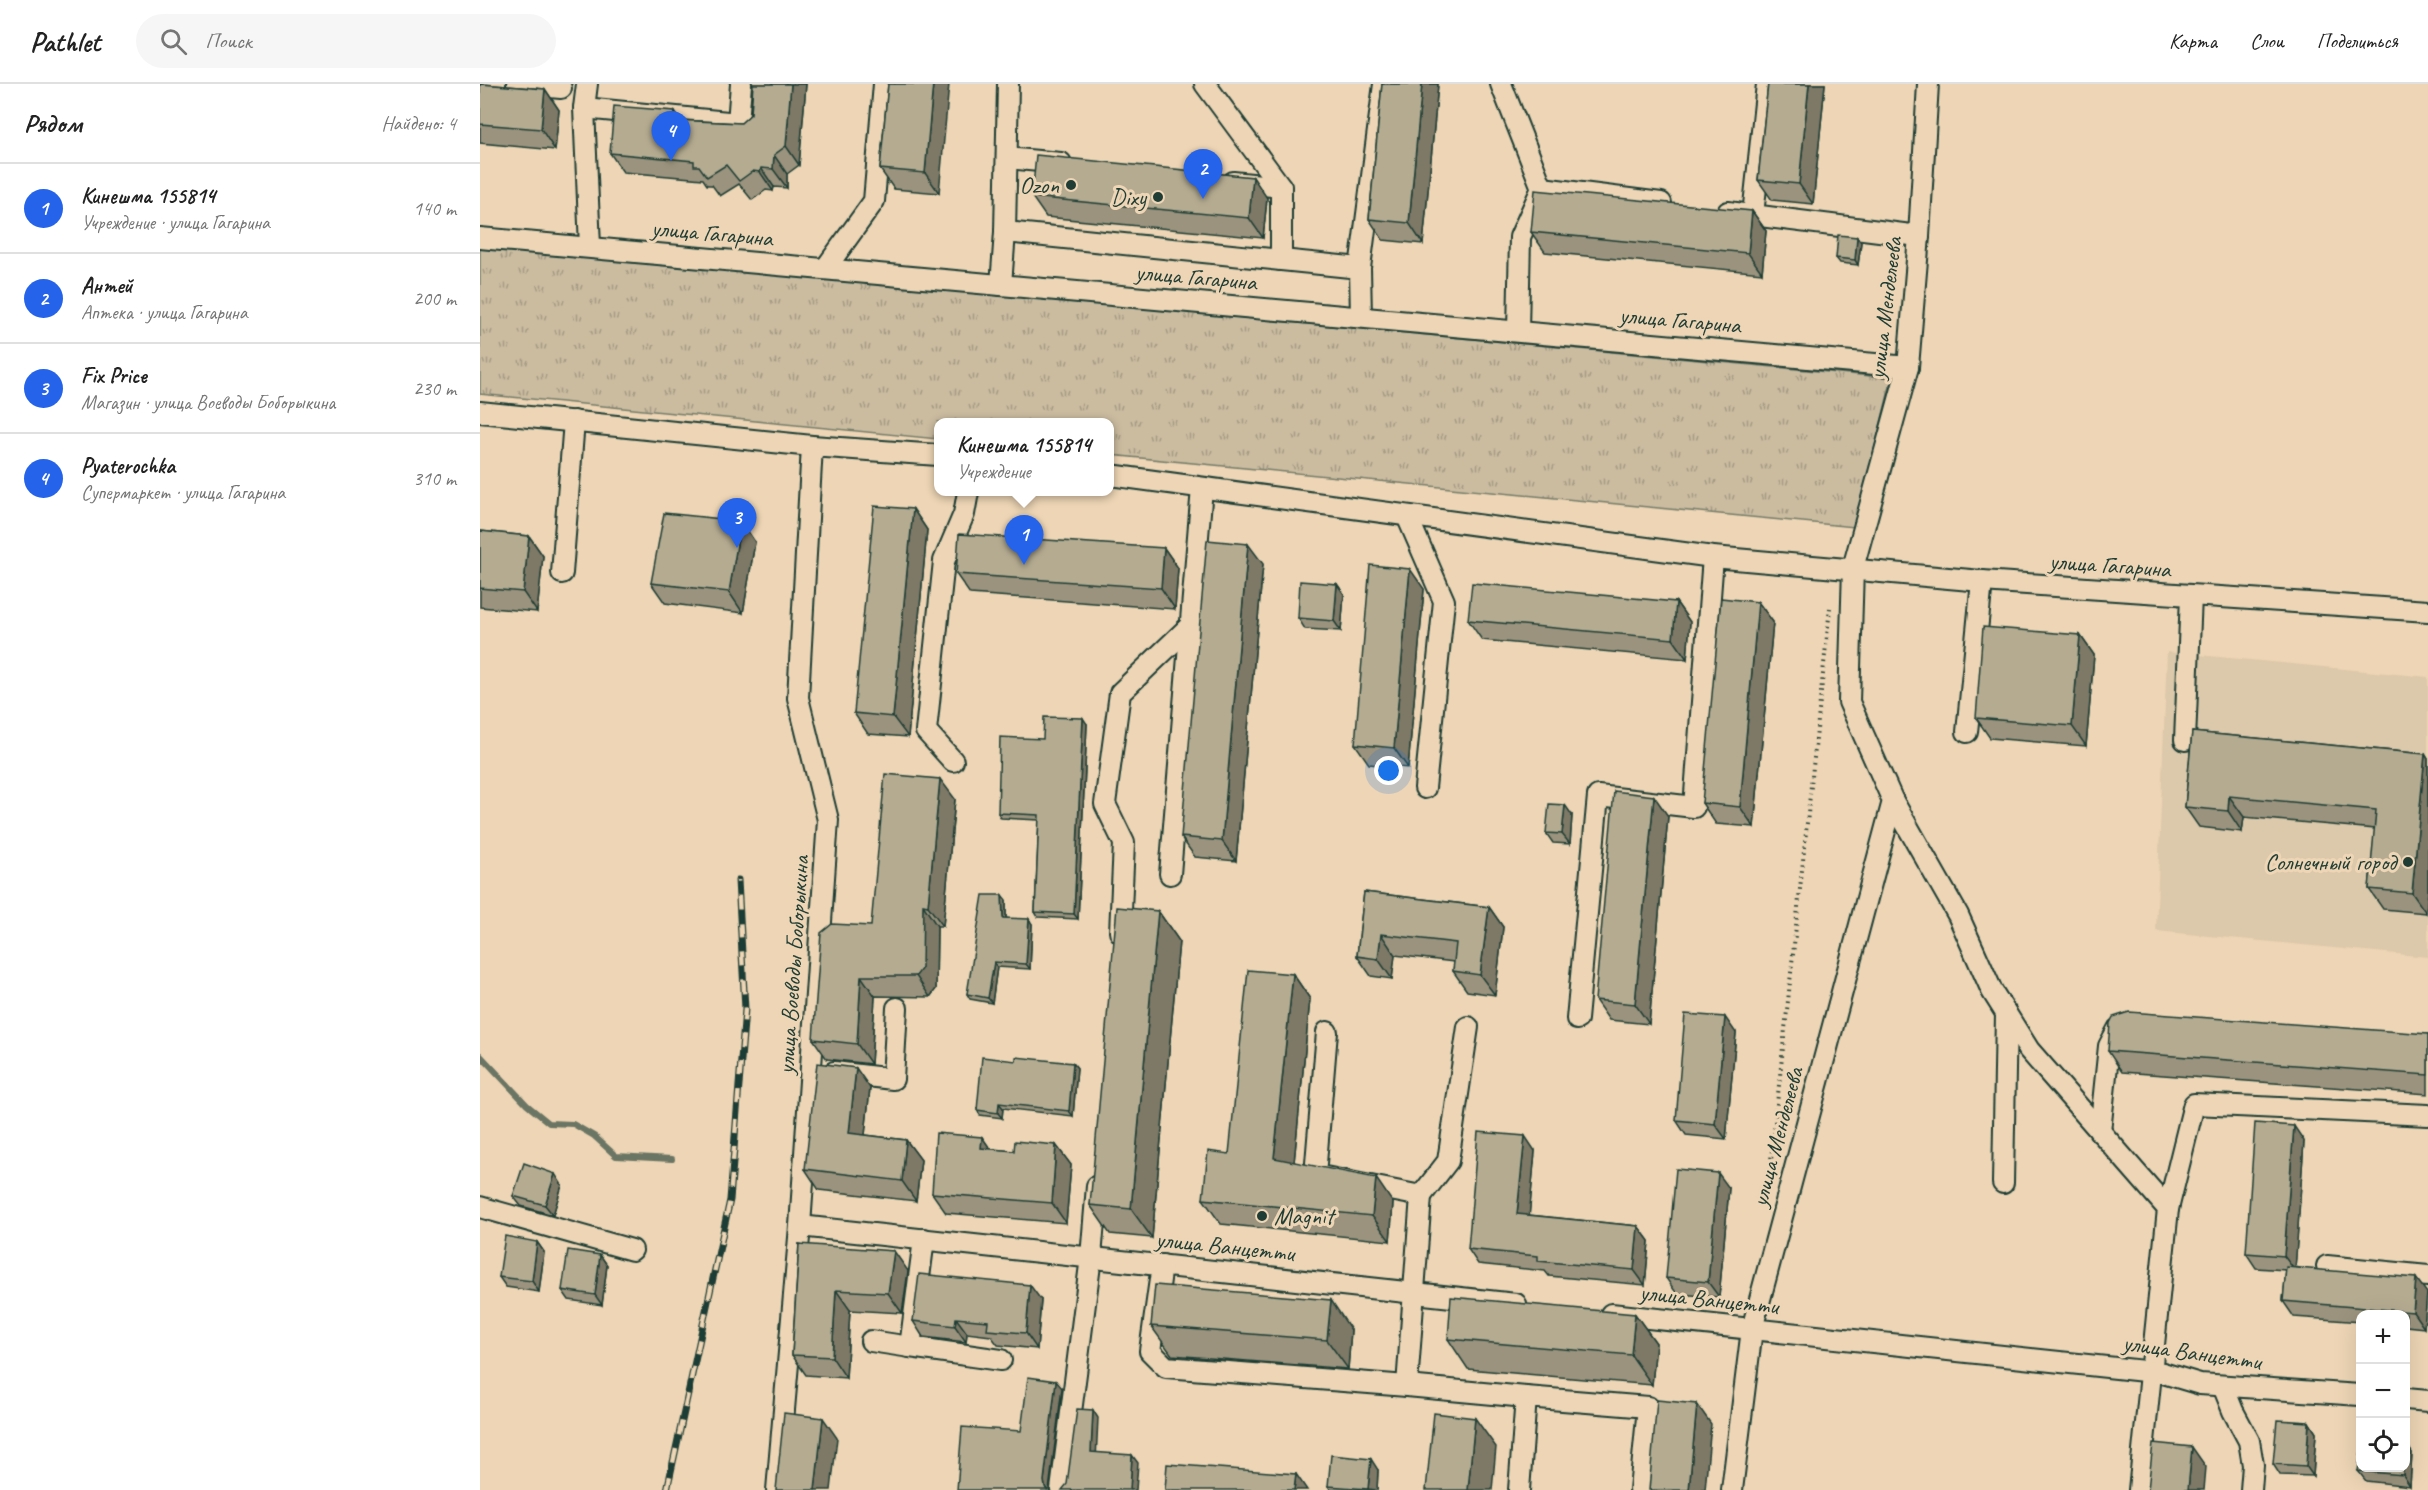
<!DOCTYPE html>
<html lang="ru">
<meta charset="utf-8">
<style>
body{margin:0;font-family:Caveat,sans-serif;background:#f6f6f6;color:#222}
.controls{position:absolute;right:18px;bottom:18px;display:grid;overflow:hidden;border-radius:12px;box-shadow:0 6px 24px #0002}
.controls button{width:54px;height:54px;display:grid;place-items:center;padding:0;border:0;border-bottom:2px solid #e0e0e0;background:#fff;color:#222;font:30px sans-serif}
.you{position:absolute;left:909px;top:687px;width:21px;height:21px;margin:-15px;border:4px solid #fff;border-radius:50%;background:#1a73e8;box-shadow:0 0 0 9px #1a73e833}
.badge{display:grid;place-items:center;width:39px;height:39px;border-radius:50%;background:#2563eb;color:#fff;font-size:20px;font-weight:700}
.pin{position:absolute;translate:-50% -50px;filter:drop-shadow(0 2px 3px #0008)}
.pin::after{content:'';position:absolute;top:32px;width:21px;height:18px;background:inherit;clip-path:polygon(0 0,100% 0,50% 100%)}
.popup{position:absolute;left:454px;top:334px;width:180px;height:78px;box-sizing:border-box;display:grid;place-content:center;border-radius:12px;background:#fff;filter:drop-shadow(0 2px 4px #0005);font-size:20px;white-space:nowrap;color:#767676}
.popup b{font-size:22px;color:#222}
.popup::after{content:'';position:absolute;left:50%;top:100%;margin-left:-12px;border:12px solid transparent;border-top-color:#fff}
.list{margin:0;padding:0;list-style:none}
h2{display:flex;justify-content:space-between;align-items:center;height:78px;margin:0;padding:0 24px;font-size:26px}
h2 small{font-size:20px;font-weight:400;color:#767676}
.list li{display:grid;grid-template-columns:39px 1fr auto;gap:18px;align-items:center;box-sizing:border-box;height:90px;padding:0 24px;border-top:2px solid #e0e0e0}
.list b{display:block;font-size:22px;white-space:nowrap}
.list p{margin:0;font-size:20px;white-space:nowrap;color:#767676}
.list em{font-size:20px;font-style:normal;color:#767676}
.icon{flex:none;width:33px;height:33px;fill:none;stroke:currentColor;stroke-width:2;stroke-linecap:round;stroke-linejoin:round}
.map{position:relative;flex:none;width:1948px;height:1406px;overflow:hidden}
header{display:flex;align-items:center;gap:36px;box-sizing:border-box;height:84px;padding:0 30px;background:#fff;border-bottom:2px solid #e0e0e0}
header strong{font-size:28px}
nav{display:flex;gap:33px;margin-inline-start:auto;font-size:21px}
.search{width:420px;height:54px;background:#f6f6f6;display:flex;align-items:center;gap:15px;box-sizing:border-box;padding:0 21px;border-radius:33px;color:#767676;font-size:22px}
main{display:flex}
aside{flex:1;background:#fff}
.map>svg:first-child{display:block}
</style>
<header>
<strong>Pathlet</strong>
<div class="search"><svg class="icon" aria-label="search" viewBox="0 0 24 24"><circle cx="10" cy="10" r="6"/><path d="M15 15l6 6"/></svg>Поиск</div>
<nav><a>Карта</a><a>Слои</a><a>Поделиться</a></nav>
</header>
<main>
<aside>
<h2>Рядом<small>Найдено: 4</small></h2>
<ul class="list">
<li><span class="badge">1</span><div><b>Кинешма 155814</b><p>Учреждение · улица Гагарина</p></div><em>140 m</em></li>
<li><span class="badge">2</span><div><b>Антей</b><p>Аптека · улица Гагарина</p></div><em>200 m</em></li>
<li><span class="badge">3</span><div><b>Fix Price</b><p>Магазин · улица Воеводы Боборыкина</p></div><em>230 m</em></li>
<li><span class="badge">4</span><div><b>Pyaterochka</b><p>Супермаркет · улица Гагарина</p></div><em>310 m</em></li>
</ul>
</aside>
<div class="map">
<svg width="1948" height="1406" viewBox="0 0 1948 1406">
<defs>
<pattern id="grass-tufts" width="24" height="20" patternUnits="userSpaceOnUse" patternTransform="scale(1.5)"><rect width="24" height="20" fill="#cbbca0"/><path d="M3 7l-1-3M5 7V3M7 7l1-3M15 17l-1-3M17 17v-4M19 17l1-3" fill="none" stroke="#a49a83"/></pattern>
</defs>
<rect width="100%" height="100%" fill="#edd5b5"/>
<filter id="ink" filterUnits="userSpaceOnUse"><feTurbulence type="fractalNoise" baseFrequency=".0167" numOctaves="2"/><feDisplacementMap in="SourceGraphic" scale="12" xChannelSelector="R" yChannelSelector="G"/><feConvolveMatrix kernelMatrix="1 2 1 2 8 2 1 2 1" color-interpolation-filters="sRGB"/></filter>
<g filter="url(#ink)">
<path fill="#dcc8aa" d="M1687,568L1948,593V873L1676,847Z"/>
<path fill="url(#grass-tufts)" stroke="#757c6a" stroke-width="1.5" d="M0,163L1412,294L1375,443L630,371V338H458V355L0,310Z"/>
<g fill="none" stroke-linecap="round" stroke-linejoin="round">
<path stroke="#6b7564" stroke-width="6" d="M0,971L47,1021L69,1039L93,1040L114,1052L136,1072L192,1075"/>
<g stroke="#1f3d34" stroke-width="24">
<g id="minor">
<path d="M37,0L81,4"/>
<path d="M107,0L104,24L110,163"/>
<path d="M725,0L801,103V176"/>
<path d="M1021,0L1062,104L1181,119"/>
<path d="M1448,0L1439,152L1428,283L1373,484L1369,618L1413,717L1478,831L1512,907L1549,966L1688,1125L1659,1406"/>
<path d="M104,24L258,39L261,0"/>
<path d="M527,74L581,79"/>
<path d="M753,98L801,103"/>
<path d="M1248,128L1439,152"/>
<path d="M1273,131L1287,0"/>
<path d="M525,148L528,0"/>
<path d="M0,154L1428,283"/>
<path d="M880,184L904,0"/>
<path d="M345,185L394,117L404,0"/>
<path d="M521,201L525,148L880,184L881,233"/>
<path d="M1038,247L1040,153L1062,104"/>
<path d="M0,328L332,362L458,371"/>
<path d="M630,391L1233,473L1502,497L1948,527"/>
<path d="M927,432L964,517L945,704"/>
<path d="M82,489L94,337"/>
<path d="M1487,648L1502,497"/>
<path d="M1705,656L1711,512"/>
<path d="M473,677L446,647L464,477L484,430L488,408"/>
<path d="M690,790L722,404"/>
<path d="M640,848L644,759L625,720L640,609L710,542"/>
<path d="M1097,935L1118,712L1214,723L1233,473"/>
<path d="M847,948L835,1091L941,1112L927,1302L1046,1313"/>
<path d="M354,988L413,995L417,924"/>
<path d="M1620,1048L1629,962L1638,945"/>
<path d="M1523,1099L1526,929"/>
<path d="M941,1112L968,1077L988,943"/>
<path d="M0,1123L152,1166"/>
<path d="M1688,1125L1714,1020L1948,1031"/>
<path d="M320,1142L1036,1220"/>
<path d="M444,1155L430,1263L521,1276"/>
<path d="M682,1181L670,1267L686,1283L927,1302"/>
<path d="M1847,1182L1948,1192"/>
<path d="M1131,1230L1683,1289L1720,1300L1880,1311"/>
<path d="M391,1257L430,1263"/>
<path d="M1743,1302L1753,1327L1769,1357L1773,1381L1771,1406"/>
<path d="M1926,1315L1948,1317"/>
<path d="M297,1406L320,1142L348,736L318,614L332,362"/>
<path d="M581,1406L611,1173L617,1102"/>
<path d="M1039,1406L1046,1313L1168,1323L1160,1406"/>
<path d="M1252,1406L1272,1245L1413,717"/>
</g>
</g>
<path stroke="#1f3d34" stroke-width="4" stroke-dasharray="1.5 4.5" stroke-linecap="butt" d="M1288,1104L1350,524"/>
<use href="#minor" stroke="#edd5b5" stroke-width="20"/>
<g stroke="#1f3d34" stroke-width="7">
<path id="rail" d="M187,1406L250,1116L265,925L258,796"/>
</g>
<use href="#rail" stroke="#edd5b5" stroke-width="4.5" stroke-dasharray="14" stroke-linecap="butt"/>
</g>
<g fill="#9b937d" stroke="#1f3d34" stroke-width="1.5">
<path d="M0,0L65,5L79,26L75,66L0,59Z"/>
<path d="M273,0H326L319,81L307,90V104L294,103L293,107L286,106L272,116L259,100L240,112L232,101H227L223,95L143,88L130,69L201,36L261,39L271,30Z"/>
<path d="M408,0L459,109L414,105L400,85Z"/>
<path d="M902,0H958L943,160L903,156L889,135Z"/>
<path d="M1288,0H1345L1333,120L1292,116L1278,96Z"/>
<path d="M552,113L787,114L783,154L566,133Z"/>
<path d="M1272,127L1286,147L1282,189L1065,168L1051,148Z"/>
<path d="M1381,158L1378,181L1360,179L1356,174Z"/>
<path d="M433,425L447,446L428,653L388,650L374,629Z"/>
<path d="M0,447L49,452L63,472L57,528L0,523Z"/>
<path d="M275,458L263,529L185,519L171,499Z"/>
<path d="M684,464L698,484L695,525L490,510L476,490Z"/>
<path d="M783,480L756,777L715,773L701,753Z"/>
<path d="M857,500L864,510L861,547L825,545L818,534Z"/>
<path d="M944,505L928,684L889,680L875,660Z"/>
<path d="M1196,518L1210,538L1207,575L1002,556L988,536Z"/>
<path d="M1278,518L1293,538L1274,743L1236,740L1222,719Z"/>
<path d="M1600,551L1614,571L1606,662L1510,654L1496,634Z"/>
<path d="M607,640L598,835L558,833L555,828L559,736L521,734L518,729L563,655Z"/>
<path d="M1712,648L1945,670L1948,675V807L1946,829L1903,825L1889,805L1895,745L1764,733L1762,748L1719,743L1705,723Z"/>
<path d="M475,715L463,842H457L456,905L450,913L395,912L391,980L347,975L333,955L391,842Z"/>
<path d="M1092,731L1090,760L1073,759L1066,749Z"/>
<path d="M1188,732L1169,940L1129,936L1115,916Z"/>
<path d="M884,808L1009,823L1023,843L1015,911L987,907L973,887L974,878L915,871L912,895L891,892L877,872Z"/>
<path d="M526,816V834L552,840L550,885L517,883L512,919L490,915L487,910Z"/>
<path d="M678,827L699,857L672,1154L630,1150L610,1121Z"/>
<path d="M813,890L830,915L814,1078L913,1119L910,1157L741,1140L723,1115L749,1070Z"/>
<path d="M1256,949L1246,1055L1206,1051L1196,1036Z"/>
<path d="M1948,950V1010L1642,988L1628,967Z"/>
<path d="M536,977L593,979L597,984L593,1032L523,1024L522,1034L500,1031L497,1026Z"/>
<path d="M390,1004L385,1051L426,1056L441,1076L436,1117L339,1106L325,1085Z"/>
<path d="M502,1053L510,1065L534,1067L576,1061L591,1081L586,1139L466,1129L452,1109Z"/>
<path d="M1824,1057L1815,1183L1947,1209L1944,1244L1926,1242V1230H1881V1238L1814,1233L1803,1217L1806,1186L1776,1184L1766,1169Z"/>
<path d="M1055,1067L1049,1131L1158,1142L1169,1157L1165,1201L1069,1192L1065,1187L998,1180L988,1165Z"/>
<path d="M82,1101L73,1131L41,1122L33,1112Z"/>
<path d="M1249,1104L1239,1213L1197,1210L1186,1194Z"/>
<path d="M57,1158L64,1168L59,1208L26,1203L19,1193Z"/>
<path d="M319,1160L428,1187L422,1229L370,1226L366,1294L326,1291L312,1271Z"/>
<path d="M120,1171L127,1181L122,1221L89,1216L82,1206Z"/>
<path d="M561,1216L557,1265L518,1261L511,1252L487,1249L486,1258L443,1253L433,1237Z"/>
<path d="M1155,1230L1176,1259L1172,1301L988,1285L968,1255Z"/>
<path d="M671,1242L871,1246L868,1285L692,1271Z"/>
<path d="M1829,1338L1836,1349L1833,1392L1800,1391L1793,1380Z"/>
<path d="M1926,1359L1932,1369L1930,1402L1886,1397L1878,1387L1926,1383Z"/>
<path d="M898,1386L897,1406H851L848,1402Z"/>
</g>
<g fill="#7e7866" stroke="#1f3d34" stroke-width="1.5">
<path d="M311,0H326L319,81L306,62Z"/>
<path d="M453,0H469L459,109L445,89Z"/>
<path d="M942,0H958L943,160L929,139Z"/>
<path d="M1329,0H1345L1333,120L1319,100Z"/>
<path d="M65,5L79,26L75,66L61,45Z"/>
<path d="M195,27L208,46L194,36Z"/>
<path d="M294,71L307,90V104L293,85Z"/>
<path d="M281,84L294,103L293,107L280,88Z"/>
<path d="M773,93L787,114L783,154L769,134Z"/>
<path d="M1272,127L1286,147L1282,189L1268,169Z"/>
<path d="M1377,153L1381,158L1378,181L1375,176Z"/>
<path d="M433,425L447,446L428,653L413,633Z"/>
<path d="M261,437L275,458L263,529L249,508Z"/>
<path d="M49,452L63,472L57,528L43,508Z"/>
<path d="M768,460L783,480L756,777L742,757Z"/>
<path d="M684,464L698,484L695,525L681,504Z"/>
<path d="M930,485L944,505L928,684L914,664Z"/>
<path d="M857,500L864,510L861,547L854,537Z"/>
<path d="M1196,518L1210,538L1207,575L1193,555Z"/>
<path d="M1278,518L1293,538L1274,743L1260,723Z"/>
<path d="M1600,551L1614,571L1606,662L1592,642Z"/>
<path d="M603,634L607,640L598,835L594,830Z"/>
<path d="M1945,670L1948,675V807L1946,829L1932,809Z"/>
<path d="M460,695L475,715L463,842L448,822Z"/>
<path d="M1174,712L1188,732L1169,940L1155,920Z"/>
<path d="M1749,712L1764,733L1762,748L1748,727Z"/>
<path d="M1085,721L1092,731L1090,760L1082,750Z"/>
<path d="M522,811L526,816V839L523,834Z"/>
<path d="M443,821L457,842L456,905L450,913L436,892Z"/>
<path d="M1009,823L1023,843L1015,911L1000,891Z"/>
<path d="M678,827L699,857L672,1154L651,1125Z"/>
<path d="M549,835L552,840L550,885L546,880Z"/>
<path d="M901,850L915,871L912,895L898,875Z"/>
<path d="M514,878L517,883L512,919L508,914Z"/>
<path d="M813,890L830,915L812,1099L794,1074Z"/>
<path d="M381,892L395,912L391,980L377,960Z"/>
<path d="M1245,933L1256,949L1246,1055L1235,1040Z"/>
<path d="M593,979L597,984L593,1032L589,1027Z"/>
<path d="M376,984L390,1004L383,1069L369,1049Z"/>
<path d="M519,1019L523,1024L522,1034L518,1029Z"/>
<path d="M1814,1042L1824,1057L1815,1187L1804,1172Z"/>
<path d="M1045,1052L1055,1067L1048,1146L1037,1130Z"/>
<path d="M502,1053L516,1073L501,1064Z"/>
<path d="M426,1056L441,1076L436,1117L422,1097Z"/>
<path d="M576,1061L591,1081L586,1139L572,1119Z"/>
<path d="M1238,1089L1249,1104L1239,1213L1228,1198Z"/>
<path d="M75,1090L82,1101L73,1131L65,1121Z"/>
<path d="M896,1094L913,1119L910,1157L892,1132Z"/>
<path d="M1158,1142L1169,1157L1165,1201L1154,1186Z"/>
<path d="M57,1158L64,1168L59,1208L52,1197Z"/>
<path d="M414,1167L428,1187L422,1229L408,1209Z"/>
<path d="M120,1171L127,1181L122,1221L115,1211Z"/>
<path d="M1936,1194L1947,1209L1944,1244L1933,1228Z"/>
<path d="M550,1201L561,1216L557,1265L546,1249Z"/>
<path d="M356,1206L370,1226L366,1294L352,1273Z"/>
<path d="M851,1216L871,1246L868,1285L847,1256Z"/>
<path d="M1155,1230L1176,1259L1172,1301L1151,1271Z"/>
<path d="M476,1234L487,1249L486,1258L475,1242Z"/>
<path d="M576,1297L582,1304L569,1406H567L565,1403L564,1397Z"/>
<path d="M1217,1320L1231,1340L1225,1406H1209Z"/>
<path d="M613,1326L618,1334L616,1376L611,1368Z"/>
<path d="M343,1334L357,1354L351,1406H335Z"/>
<path d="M995,1334L1016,1363L1012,1406H988Z"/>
<path d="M1829,1338L1836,1349L1833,1392L1826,1382Z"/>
<path d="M1926,1359L1932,1369L1930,1402L1923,1391V1383H1926Z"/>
<path d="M1712,1363L1726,1383L1724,1406H1708Z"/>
<path d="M652,1371L658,1379L656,1406H650Z"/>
<path d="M891,1375L898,1386L897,1406L888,1405Z"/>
<path d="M816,1390L827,1406H814Z"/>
</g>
<g fill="#b4ab91" stroke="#1f3d34" stroke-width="1.5">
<path d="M0,0L65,5L61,45L0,40Z"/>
<path d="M273,0H311L306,62L294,71L293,85L281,84L280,88L273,87L259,97L246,81L227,93L219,82H214V77L130,69L134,22L195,27L194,36L261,39L271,30Z"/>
<path d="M408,0H453L445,89L400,85Z"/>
<path d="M902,0H942L929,139L889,135Z"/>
<path d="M1288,0H1329L1319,100L1278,96Z"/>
<path d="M556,71L773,93L769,134L552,113Z"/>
<path d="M1055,106L1272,127L1268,169L1051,148Z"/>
<path d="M1358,151L1377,153L1375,176L1356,174Z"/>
<path d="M394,422L433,425L413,633L374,629Z"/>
<path d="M184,429L261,437L249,508L171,499Z"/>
<path d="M0,447L49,452L43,508L0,504Z"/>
<path d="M479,450L684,464L681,504L476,490Z"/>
<path d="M727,456L768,460L742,757L701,753Z"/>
<path d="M890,481L930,485L914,664L875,660Z"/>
<path d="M820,497L857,500L854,537L818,534Z"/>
<path d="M992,499L1196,518L1193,555L988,536Z"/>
<path d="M1241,514L1278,518L1260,723L1222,719Z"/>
<path d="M1503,543L1600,551L1592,642L1496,634Z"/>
<path d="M564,633L603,634L594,830L555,828L559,731L518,729L520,653L563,655Z"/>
<path d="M1712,648L1945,670L1932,809L1889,805L1896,726L1749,712L1748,727L1705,723Z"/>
<path d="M405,690L460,695L448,822L443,821L442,884L436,892H381L377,960L333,955L341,849L352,840L391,842Z"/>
<path d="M1134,707L1174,712L1155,920L1115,916Z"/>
<path d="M1069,720L1085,721L1082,750L1066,749Z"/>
<path d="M884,808L1009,823L1000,891L973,887L976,859L901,850L898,875L877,872Z"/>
<path d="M503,811H522L523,834L549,835L546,880L514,878L508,914L487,910Z"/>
<path d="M637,823L678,827L651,1125L610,1121Z"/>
<path d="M768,886L813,890L794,1074L896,1094L892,1132L723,1115L728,1067L749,1070Z"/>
<path d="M1649,928L1948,950V991L1628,967L1630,939L1633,933Z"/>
<path d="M1205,930L1245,933L1235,1040L1196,1036Z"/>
<path d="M502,973L536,977V973L593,979L589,1027L519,1019L518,1029L497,1026Z"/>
<path d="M337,979L376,984L369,1049L426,1056L422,1097L325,1085Z"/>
<path d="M1775,1039L1814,1042L1804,1172L1766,1169Z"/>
<path d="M998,1048L1045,1052L1037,1130L1158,1142L1154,1186L1058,1177V1172L988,1165Z"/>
<path d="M456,1049L502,1053L501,1064L534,1067L535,1057L576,1061L572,1119L452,1109Z"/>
<path d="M44,1079L75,1090L65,1121L33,1112Z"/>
<path d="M1196,1085L1238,1089L1228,1198L1186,1194Z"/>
<path d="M25,1152L57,1158L52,1197L19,1193Z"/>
<path d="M319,1160L414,1167L408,1209L356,1206L352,1273L312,1271Z"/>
<path d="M88,1166L120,1171L115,1211L82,1206Z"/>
<path d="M1806,1183L1936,1194L1933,1228L1803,1217Z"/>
<path d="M439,1190L550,1201L546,1249L507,1246L508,1237L476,1234L475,1242L433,1237Z"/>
<path d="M675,1201L851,1216L847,1256L671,1242Z"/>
<path d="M971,1213L1155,1230L1151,1271L968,1255Z"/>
<path d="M548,1293L576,1297L564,1397L565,1403L567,1406H477L482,1343L541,1347Z"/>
<path d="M1177,1316L1217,1320L1209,1406H1169Z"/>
<path d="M597,1325L613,1326L611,1368L652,1371L650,1406H582L587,1400Z"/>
<path d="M304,1329L343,1334L335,1406H296Z"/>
<path d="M954,1329L995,1334L988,1406H946Z"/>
<path d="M1797,1336L1829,1338L1826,1382L1793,1380Z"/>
<path d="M1673,1359L1712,1363L1708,1406H1668Z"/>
<path d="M1881,1366V1383H1923V1391L1878,1387Z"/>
<path d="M851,1371L891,1375L888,1405L848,1402Z"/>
<path d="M687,1380L816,1390L814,1406H685Z"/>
</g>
</g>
<g fill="#1f3d34" stroke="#edd5b5" stroke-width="2">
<circle cx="591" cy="101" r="6"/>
<circle cx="678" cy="113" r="6"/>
<circle cx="1928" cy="778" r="6"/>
<circle cx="782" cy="1132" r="6"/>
</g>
<g text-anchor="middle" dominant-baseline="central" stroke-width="6" stroke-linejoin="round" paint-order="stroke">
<g font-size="24" fill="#1f3d34" stroke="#edd5b5" text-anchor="end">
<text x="579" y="101">Ozon</text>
<text x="666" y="113">Dixy</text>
<text x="1916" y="778">Солнечный город</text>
<text x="794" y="1132" text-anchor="start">Magnit</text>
</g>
<g font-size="24" fill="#1f3d34" stroke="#edd5b5">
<text transform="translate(232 149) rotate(5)">улица Гагарина</text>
<text transform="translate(716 193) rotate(5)">улица Гагарина</text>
<text transform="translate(1405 224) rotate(-83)">улица Менделеева</text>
<text transform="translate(1200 236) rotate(5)">улица Гагарина</text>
<text transform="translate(1630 481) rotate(4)">улица Гагарина</text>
<text transform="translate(313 881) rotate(-86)">улица Воеводы Боборыкина</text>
<text transform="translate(1297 1053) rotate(-75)">улица Менделеева</text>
<text transform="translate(745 1162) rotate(6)">улица Ванцетти</text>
<text transform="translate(1229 1215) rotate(6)">улица Ванцетти</text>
<text transform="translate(1712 1268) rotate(8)">улица Ванцетти</text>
</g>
</g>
</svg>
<div class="controls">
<button>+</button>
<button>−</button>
<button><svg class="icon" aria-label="locate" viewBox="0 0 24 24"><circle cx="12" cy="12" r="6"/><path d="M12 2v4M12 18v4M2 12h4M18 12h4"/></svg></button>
</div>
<div class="you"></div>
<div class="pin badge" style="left:544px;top:481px">1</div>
<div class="popup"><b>Кинешма 155814</b>Учреждение</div>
<div class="pin badge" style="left:723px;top:115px">2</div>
<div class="pin badge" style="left:257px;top:464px">3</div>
<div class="pin badge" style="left:191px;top:77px">4</div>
</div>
</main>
